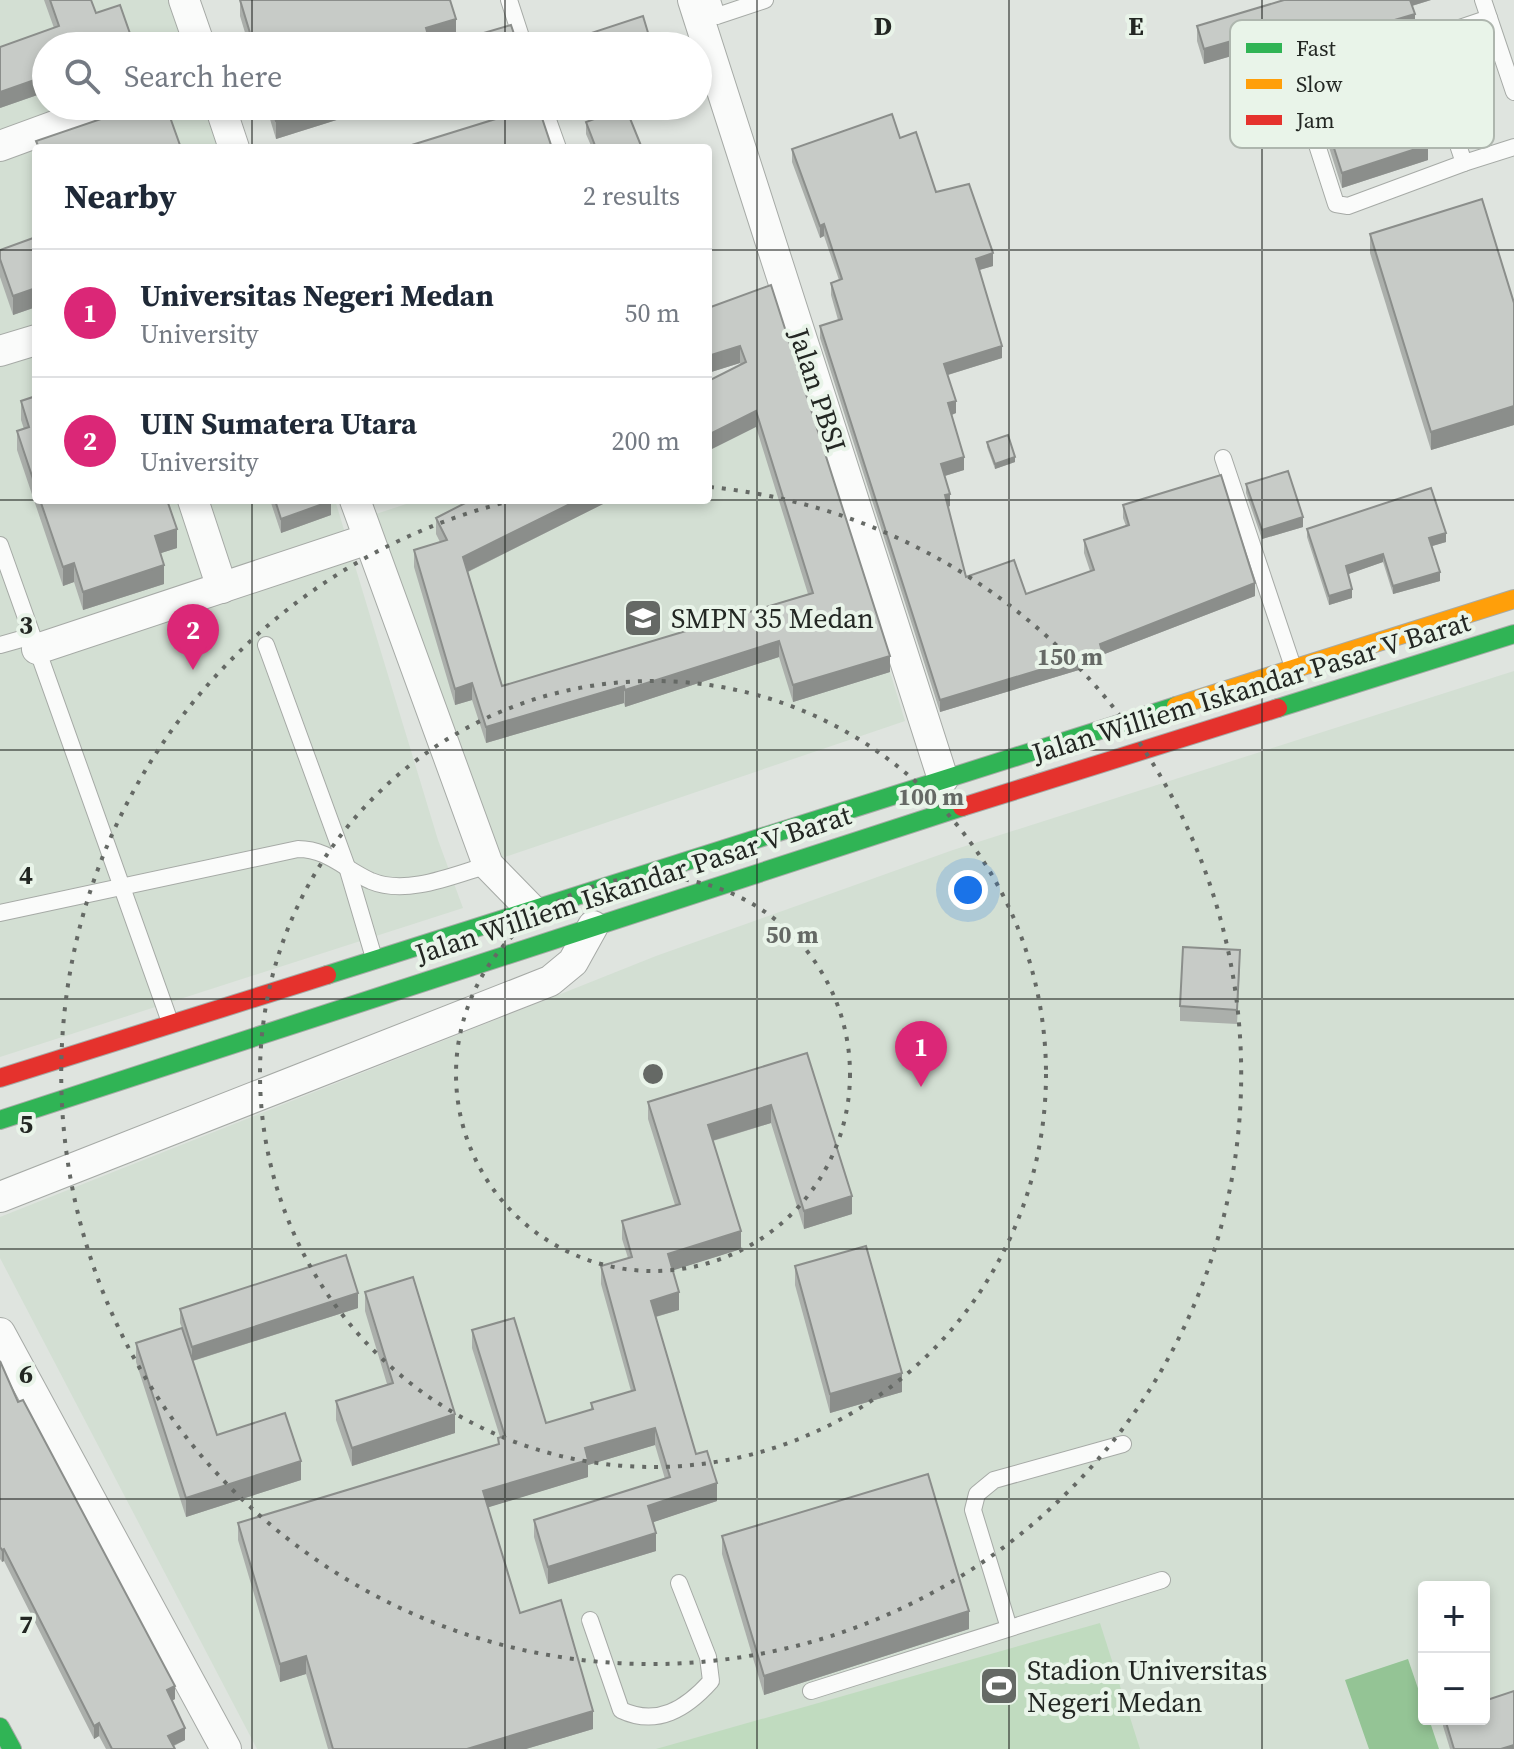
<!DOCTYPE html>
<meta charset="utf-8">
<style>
body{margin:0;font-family:"Source Serif 4",serif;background:#f6f6f7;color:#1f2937}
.controls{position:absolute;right:24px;bottom:24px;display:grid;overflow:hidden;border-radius:8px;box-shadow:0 4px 12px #0003}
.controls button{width:72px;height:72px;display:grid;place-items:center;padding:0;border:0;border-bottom:2px solid #e0e1e3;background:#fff;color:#1f2937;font:40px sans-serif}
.you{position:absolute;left:968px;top:890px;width:28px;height:28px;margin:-20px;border:6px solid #fff;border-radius:50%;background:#1a73e8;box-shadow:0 0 0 12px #1a73e833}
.badge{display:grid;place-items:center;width:52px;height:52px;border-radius:50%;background:#db2777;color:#fff;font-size:26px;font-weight:700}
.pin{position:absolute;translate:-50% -66px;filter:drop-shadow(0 2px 4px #0008)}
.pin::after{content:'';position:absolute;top:42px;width:28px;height:24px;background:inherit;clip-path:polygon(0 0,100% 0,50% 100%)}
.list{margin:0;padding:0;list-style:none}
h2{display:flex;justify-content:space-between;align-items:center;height:104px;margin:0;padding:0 32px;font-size:34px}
h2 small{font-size:26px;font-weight:400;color:#747a83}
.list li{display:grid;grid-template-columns:52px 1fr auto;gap:24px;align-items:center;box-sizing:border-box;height:128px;padding:0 32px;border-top:2px solid #e0e1e3}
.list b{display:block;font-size:30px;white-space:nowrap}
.list p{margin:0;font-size:26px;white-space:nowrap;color:#747a83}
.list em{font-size:26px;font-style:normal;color:#747a83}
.icon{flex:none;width:44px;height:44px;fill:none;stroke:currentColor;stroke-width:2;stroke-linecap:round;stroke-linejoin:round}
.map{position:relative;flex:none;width:1514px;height:1749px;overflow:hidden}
.search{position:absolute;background:#fff;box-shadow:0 4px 12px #0003;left:32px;top:32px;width:680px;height:88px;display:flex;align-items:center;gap:20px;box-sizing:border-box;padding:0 28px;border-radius:44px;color:#747a83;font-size:30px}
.panel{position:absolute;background:#fff;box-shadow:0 4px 12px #0003;left:32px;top:144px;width:680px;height:360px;border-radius:8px}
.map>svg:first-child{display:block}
</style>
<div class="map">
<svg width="1514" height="1749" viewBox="0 0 1514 1749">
<rect width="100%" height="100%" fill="#dfe4df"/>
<g fill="#d3dfd3" fill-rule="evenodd">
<path d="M0,0H184L198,46H46V106H216L229,148H36V500H335L438,840L463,908L0,1057Z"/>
<path d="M800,376L905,721L496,860L376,514L418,500H708V406Z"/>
<path d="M1514,671V1749H257L0,1258V1217L656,956L953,850ZM1424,1587H1484V1719H1424Z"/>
</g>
<path fill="#c0dbbf" d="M1100,1623L1140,1749H656Z"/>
<path fill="#94c495" d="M1408,1659L1424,1706V1719H1429L1439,1749H1369L1345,1680Z"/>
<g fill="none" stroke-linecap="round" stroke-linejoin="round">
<g stroke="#a6aaa6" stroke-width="18">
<g id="lane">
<path d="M509,0L524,46"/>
<path d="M712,0L717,16L765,0"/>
<path d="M1483,0L1514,92"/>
<path d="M1489,18L1433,37L1426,49L1464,163L1514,147"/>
<path d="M1291,64L1336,204L1348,206L1464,163"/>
<path d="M1442,98L1479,86"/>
<path d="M543,106L558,148"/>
<path d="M1223,458L1293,667"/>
<path d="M0,545L170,1022"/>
<path d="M0,645L32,636"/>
<path d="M266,645L347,867L374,958"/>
<path d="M0,913L298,849C328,849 344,869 371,881C407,896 454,875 488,865"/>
<path d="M590,1620L621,1710C657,1727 686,1709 711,1681L708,1657L679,1583"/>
<path d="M1009,1628L973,1510L977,1494L994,1480L1123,1444"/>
<path d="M811,1691L1162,1580"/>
</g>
</g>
<g stroke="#a6aaa6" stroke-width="32">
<g id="street">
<path d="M184,0L200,46"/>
<path d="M693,0L943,779"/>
<path d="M220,106L234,148"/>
<path d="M0,146L109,106"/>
<path d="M0,351L36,340"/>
<path d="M193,500L222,588"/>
<path d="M355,500L488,865L531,909"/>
<path d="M37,649L368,539"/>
<path d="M0,1197L550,981L573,962L593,926"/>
<path d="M0,1333L226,1749"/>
</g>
</g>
<g stroke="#a6aaa6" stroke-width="20">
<g id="fast">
<path d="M1278,708L1514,634"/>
<path d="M327,975L1176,706"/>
<path d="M0,1120L962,807"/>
<path d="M0,1727L12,1749"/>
</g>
</g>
<g stroke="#a6aaa6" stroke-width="20">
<path id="slow" d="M1176,706L1514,599"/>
</g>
<g stroke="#a6aaa6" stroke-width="20">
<g id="jam">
<path d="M962,807L1278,708"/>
<path d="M0,1078L327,975"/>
</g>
</g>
<use href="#lane" stroke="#fafbfa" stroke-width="16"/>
<use href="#street" stroke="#fafbfa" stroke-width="30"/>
<use href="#fast" stroke="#30b455" stroke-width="18"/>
<use href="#slow" stroke="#ff9f0a" stroke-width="18"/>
<use href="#jam" stroke="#e5322d" stroke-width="18"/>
</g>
<g fill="#abafab">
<path d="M44,0H91L46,46V92L0,108L54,28Z"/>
<path d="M240,0L456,37L431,45V46H249L240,16Z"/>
<path d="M1284,0H1431L1412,6L1415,30L1393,36L1428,160L1342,188L1294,38L1204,64L1197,41V26Z"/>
<path d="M266,106H381L276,139Z"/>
<path d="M493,106H538L497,118Z"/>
<path d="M601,106H625L642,148H592L586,134V122L604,115Z"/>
<path d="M900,138L936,192L993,266L979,270L1002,358L948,375L956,413L952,415L964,470L945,476L950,506L948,507L966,577L1026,594L1090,571L1084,553V540L1126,526L1123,518V505L1255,596L1102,655V663L940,712L820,338V326L838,320L831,295V283L839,280L824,236L820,238L792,162V149Z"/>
<path d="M1370,234L1514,303V425L1431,450L1370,253Z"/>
<path d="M36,237V307L13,315L0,277V250Z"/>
<path d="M771,285L890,672L793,702L779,657L625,707L624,703L486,743L472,700L455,705L414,567V550L440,542L436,534V518L471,500H611L468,572L502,686L808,594L756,427L740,363L708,373V308Z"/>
<path d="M36,396V500H167L177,548L161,553L164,584L83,610L74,582L63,586L17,450V431L24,429L21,420V401Z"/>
<path d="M987,442L1015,462L995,469L987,447Z"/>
<path d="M1246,484L1303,527L1262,539L1246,493Z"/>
<path d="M270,500H331V515L281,533Z"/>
<path d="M1307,529L1446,542L1432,546L1440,581L1393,594L1383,562L1348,574L1352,598L1329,605L1307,537Z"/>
<path d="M1240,965L1237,1024L1180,1021V1006Z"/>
<path d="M807,1053L852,1214L804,1229L771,1123L713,1141L741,1249L673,1270L679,1310L656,1317L696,1454L717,1501L653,1522L656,1551L548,1584L534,1537V1520L665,1479L655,1445L588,1465V1477L488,1507L520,1613L593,1729L526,1749H328L306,1674L280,1682L238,1540V1523L498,1444V1438L500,1437L472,1348V1330L546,1423L591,1410V1403L631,1391L601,1284V1266L628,1258L622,1239V1221L675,1205L648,1119V1102Z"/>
<path d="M795,1266L902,1392L830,1413L795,1285Z"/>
<path d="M365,1292L455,1433L352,1466L336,1420V1401L387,1384L365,1311Z"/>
<path d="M358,1308L193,1361L217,1435L301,1480L186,1517L136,1362V1343L182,1328L180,1323V1309Z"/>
<path d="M0,1361L18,1402L175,1699L172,1701L185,1740L174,1746L175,1749H106L99,1736L94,1739L4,1561L2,1562L0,1559Z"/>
<path d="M722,1536L969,1629L764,1695L722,1554Z"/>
<path d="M1443,1719H1484L1514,1749H1450L1443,1726Z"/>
</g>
<g fill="#8b8e8b">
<path d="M1408,0H1431L1408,7Z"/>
<path d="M1415,14V30L1388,38V22Z"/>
<path d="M456,19V37L426,46V28Z"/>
<path d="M1294,23V38L1204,64V49Z"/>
<path d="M46,76V92L0,108V92Z"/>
<path d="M323,106H381L276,139V121Z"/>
<path d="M1428,145V160L1342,188V173Z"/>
<path d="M824,224V236L820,238V226Z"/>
<path d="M993,253V266L976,271V259Z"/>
<path d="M710,255V268L708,269V256Z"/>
<path d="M36,288V307L13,315V296Z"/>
<path d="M740,346V363L708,373V356Z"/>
<path d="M1002,346V358L944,376V364Z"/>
<path d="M956,401V413L948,416V403Z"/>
<path d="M1514,406V425L1431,450V432Z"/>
<path d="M756,411V427L708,451V435Z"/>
<path d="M964,457V470L941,477V464Z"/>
<path d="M1015,457V462L995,469V464Z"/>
<path d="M950,494V506L945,508V495Z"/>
<path d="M578,500H611L463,574V557Z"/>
<path d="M331,501V515L281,533V519Z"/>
<path d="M1303,517V527L1262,539V530Z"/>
<path d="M177,529V548L155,555V536Z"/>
<path d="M1446,533V542L1429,547V538Z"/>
<path d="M1383,554V562L1346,575V566Z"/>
<path d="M74,563V582L63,586V567Z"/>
<path d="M164,565V584L83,610V592Z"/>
<path d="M1440,572V581L1393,594V586Z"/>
<path d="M1255,583V596L1102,655V663L940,712V700L1100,644Z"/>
<path d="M1352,589V598L1329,605V596Z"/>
<path d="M779,641V657L625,707V690Z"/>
<path d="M890,656V672L793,702V685Z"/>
<path d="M472,683V700L455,705V689Z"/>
<path d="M624,686V703L486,743V727Z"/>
<path d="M771,1105V1123L708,1142V1125Z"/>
<path d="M852,1196V1214L804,1229V1211Z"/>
<path d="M741,1231V1249L668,1272V1254Z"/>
<path d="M679,1292V1310L651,1318V1301Z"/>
<path d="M358,1293V1308L192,1361V1347Z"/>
<path d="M902,1373V1392L830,1413V1394Z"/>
<path d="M455,1414V1433L352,1466V1448Z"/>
<path d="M655,1428V1445L588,1465V1477L483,1509V1491L585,1448Z"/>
<path d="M301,1461V1480L186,1517V1498Z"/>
<path d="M717,1483V1501L648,1524V1506Z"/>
<path d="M656,1533V1551L548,1584V1567Z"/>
<path d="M4,1549V1561L2,1562V1550Z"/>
<path d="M969,1611V1629L764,1695V1676Z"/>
<path d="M306,1656V1674L280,1682V1664Z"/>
<path d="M175,1686V1699L167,1703V1690Z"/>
<path d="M593,1711V1729L526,1749H467Z"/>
<path d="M99,1723V1736L94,1739V1726Z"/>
<path d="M185,1728V1740L168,1748V1736Z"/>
<path d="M1514,1745V1749H1501Z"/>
</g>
<g fill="#c7cbc7" stroke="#8b8e8b" stroke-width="2">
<path d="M50,0H91L96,13L120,5L134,45L46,46V76L0,92V47L59,26Z"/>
<path d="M240,0H450L456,19L426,28L431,46H254Z"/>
<path d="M1284,0H1410L1415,14L1388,22L1428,145L1342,173L1294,23L1204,49L1197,26Z"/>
<path d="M643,16L652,46H586L582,36Z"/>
<path d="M511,25L518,46H480L477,35Z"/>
<path d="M139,106H166L181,148H39L36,141Z"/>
<path d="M271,106H323L276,121Z"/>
<path d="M499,106H538L552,148H402L502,117Z"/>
<path d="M605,106H625L642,148H596L586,122L608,114Z"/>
<path d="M892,114L900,138L916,132L936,192L969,184L993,253L976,259L1002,346L944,364L956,401L948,403L964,457L941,464L950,494L945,495L966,577L1014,560L1026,594L1094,570L1084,540L1129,525L1123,505L1221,475L1255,583L1100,644L1102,651L940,700L820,326L842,319L831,283L842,279L824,224L820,226L792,149Z"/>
<path d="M1482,199L1514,303V406L1431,432L1370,234Z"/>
<path d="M36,237V288L13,296L0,259V250Z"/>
<path d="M771,285L890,656L793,685L779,641L625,690L624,686L486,727L472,683L455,689L414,550L447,540L436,518L471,500H578L463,557L502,686L813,593L756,411L708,435V381L746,362L740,346L708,356V308Z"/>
<path d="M36,396V488L17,431L29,427L21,401Z"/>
<path d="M1008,435L1015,457L995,464L987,442Z"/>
<path d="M1288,471L1303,517L1262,530L1246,484Z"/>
<path d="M1431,488L1446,533L1429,538L1440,572L1393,586L1383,554L1346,566L1352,589L1329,596L1307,529Z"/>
<path d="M40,500H167L177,529L155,536L164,565L83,592L74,563L63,567Z"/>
<path d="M275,500H331V501L281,519Z"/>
<path d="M1183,947L1240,950L1237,1010L1180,1006Z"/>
<path d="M807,1053L852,1196L804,1211L771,1105L708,1125L741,1231L668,1254L679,1292L651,1301L696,1454L707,1451L717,1483L648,1506L656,1533L548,1567L534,1520L670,1477L655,1428L585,1448L588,1460L483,1491L520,1613L561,1600L593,1711L467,1749H333L306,1656L280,1664L238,1523L499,1444L498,1438L505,1436L472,1330L514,1318L546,1423L593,1409L591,1403L635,1390L601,1266L632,1257L622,1221L680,1204L648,1102Z"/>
<path d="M866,1246L902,1373L830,1394L795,1266Z"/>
<path d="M346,1255L358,1293L192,1347L180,1309Z"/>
<path d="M413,1277L455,1414L352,1448L336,1401L393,1383L365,1292Z"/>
<path d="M182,1328L217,1435L285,1413L301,1461L186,1498L136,1343Z"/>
<path d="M0,1361L18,1402L23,1400L175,1686L167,1690L185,1728L168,1736L175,1749H112L99,1723L94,1726L4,1549L2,1550L0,1547Z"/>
<path d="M928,1474L969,1611L764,1676L722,1536Z"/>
<path d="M1514,1691V1745L1501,1749H1454L1445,1719H1484V1701Z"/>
</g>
<path fill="none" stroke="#232723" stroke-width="2" stroke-opacity="0.55" d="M252,0V46M505,0V46M757,0V1749M1009,0V1749M1262,0V1749M252,106V148M505,106V148M0,250H36M708,250H1514M0,500H36M252,500V1749M505,500V1749M708,500H1514M0,750H1514M0,999H1514M0,1249H1514M0,1499H1514"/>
<g fill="none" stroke="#656965" stroke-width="4" stroke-dasharray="4 8">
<circle cx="653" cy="1074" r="197"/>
<circle cx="653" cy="1074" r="393"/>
<path d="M710 487A590 590 0 1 1 515 500"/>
</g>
<defs>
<g id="school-square" transform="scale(2)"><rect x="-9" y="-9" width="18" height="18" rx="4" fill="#656965" stroke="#e9f4e9"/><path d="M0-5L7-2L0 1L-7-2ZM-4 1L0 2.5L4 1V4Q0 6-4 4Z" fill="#fff"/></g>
<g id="stadium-square" transform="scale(2)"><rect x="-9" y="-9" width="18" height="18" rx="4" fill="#656965" stroke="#e9f4e9"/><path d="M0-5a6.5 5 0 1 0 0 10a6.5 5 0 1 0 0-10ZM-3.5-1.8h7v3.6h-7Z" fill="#fff"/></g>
</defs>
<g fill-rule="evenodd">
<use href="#school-square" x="643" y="618"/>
<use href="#stadium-square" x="999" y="1686"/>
</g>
<g text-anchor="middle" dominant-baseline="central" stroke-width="8" stroke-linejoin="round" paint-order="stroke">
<g font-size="28" fill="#232723" stroke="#e9f4e9">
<text transform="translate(818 390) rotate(72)">Jalan PBSI</text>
<text transform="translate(1251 687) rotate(-17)">Jalan Williem Iskandar Pasar V Barat</text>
<text transform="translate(633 884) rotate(-18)">Jalan Williem Iskandar Pasar V Barat</text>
</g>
<g font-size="28" fill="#232723" stroke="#e9f4e9" text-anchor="start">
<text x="671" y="618">SMPN 35 Medan</text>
<text x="1027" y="1670">Stadion Universitas<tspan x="1027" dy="32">Negeri Medan</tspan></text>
</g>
</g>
<rect x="1230" y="20" width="264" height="128" rx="12" fill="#e9f4e9" stroke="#aeb6ae" stroke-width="2"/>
<rect x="1246" y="43" width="36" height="10" fill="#30b455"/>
<rect x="1246" y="79" width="36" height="10" fill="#ff9f0a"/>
<rect x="1246" y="115" width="36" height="10" fill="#e5322d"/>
<g font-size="22" fill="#232723">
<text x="1296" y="56">Fast</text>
<text x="1296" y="92">Slow</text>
<text x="1296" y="128">Jam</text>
</g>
<g font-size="26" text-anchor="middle" font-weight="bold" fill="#232723" stroke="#e9f4e9" stroke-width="8" stroke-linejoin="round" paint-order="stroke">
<text x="883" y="35">D</text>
<text x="1136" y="35">E</text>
<text x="26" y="634">3</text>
<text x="26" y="884">4</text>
<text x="26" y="1133">5</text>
<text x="26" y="1383">6</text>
<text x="26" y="1633">7</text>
</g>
<circle cx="653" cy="1074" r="12" fill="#656965" stroke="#e9f4e9" stroke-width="4"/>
<g font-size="24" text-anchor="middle" font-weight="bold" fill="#656965" stroke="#e9f4e9" stroke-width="8" stroke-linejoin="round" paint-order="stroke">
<text x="1070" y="665">150 m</text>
<text x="931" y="805">100 m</text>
<text x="792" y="943">50 m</text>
</g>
</svg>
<div class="controls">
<button>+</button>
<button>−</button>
</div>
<div class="you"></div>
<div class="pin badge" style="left:921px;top:1087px">1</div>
<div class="pin badge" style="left:193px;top:670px">2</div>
<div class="search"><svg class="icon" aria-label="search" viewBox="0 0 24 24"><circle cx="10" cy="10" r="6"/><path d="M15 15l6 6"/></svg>Search here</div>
<section class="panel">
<h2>Nearby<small>2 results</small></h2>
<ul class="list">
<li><span class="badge">1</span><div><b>Universitas Negeri Medan</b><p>University</p></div><em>50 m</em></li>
<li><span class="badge">2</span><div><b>UIN Sumatera Utara</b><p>University</p></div><em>200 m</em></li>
</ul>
</section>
</div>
